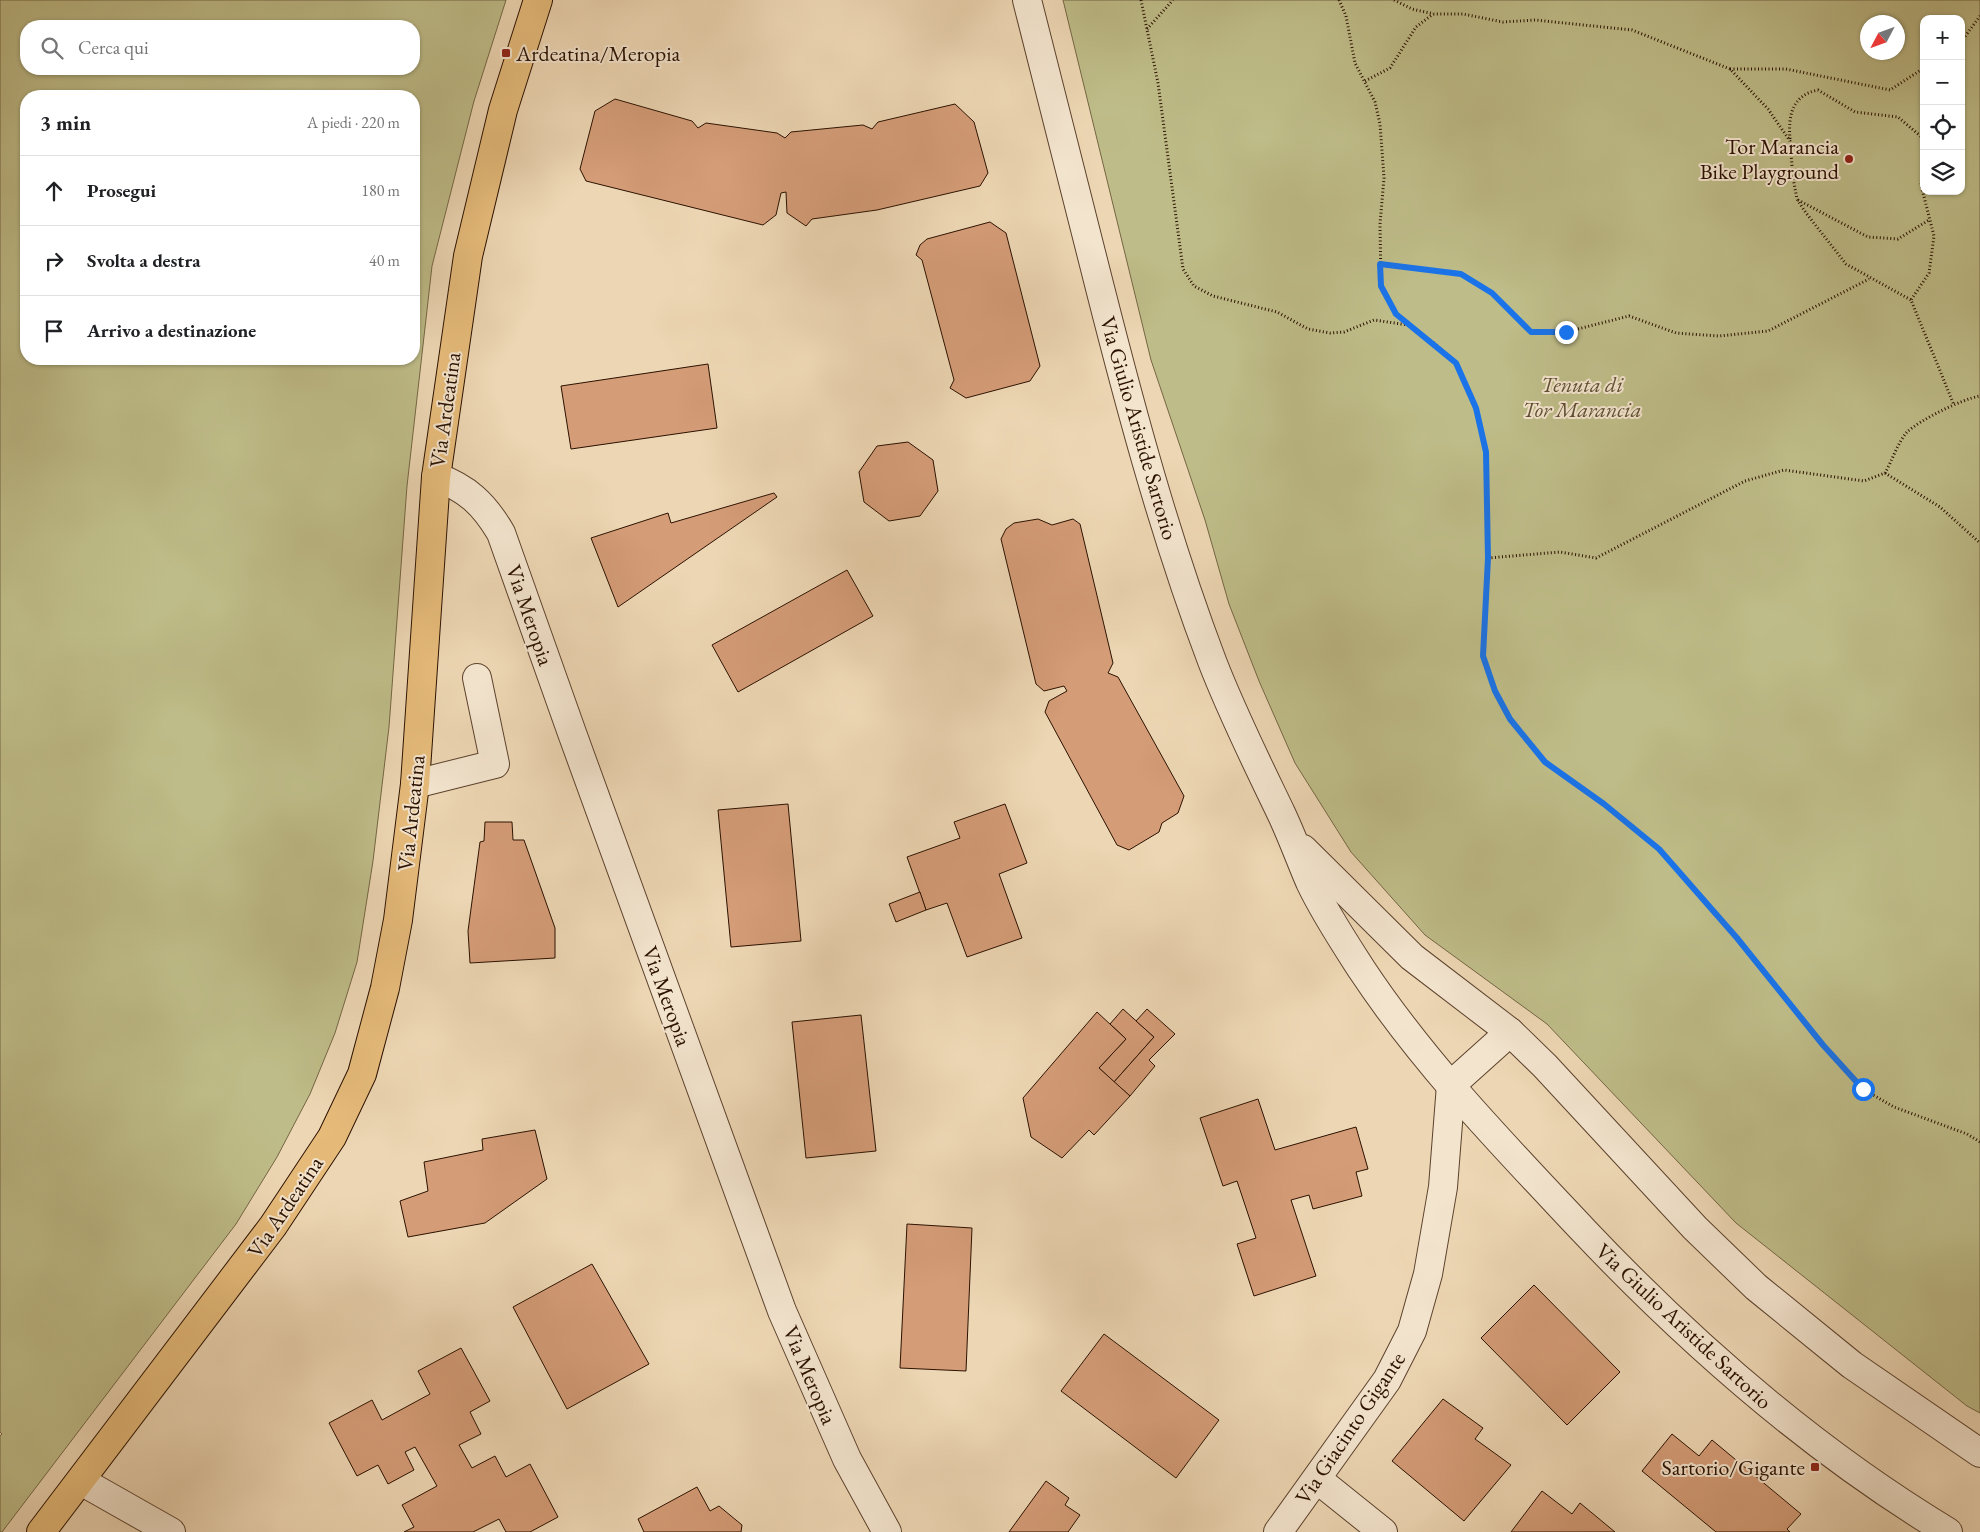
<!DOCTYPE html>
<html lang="it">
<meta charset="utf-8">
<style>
body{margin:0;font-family:"EB Garamond",serif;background:#f6f6f6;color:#202124}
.controls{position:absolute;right:15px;top:15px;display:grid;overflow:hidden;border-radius:10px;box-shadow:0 1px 4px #0004}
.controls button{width:45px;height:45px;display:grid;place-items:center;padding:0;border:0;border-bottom:1px solid #e0e0e0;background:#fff;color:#202124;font:25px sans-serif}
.compass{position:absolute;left:1860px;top:15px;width:45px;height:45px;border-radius:50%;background:#fff;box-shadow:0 1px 4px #0004;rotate:229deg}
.stop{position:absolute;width:15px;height:15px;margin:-11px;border:4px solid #1a73e8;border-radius:50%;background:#fff}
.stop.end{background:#1a73e8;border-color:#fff;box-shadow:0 1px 5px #0008}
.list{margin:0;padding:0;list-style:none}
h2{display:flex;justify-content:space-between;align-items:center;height:65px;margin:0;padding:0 20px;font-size:21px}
h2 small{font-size:16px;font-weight:400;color:#757577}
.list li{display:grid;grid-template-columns:32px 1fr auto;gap:15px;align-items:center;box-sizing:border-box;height:70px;padding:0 20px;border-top:1px solid #e0e0e0}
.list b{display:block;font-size:19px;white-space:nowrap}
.list em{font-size:16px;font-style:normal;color:#757577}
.icon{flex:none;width:28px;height:28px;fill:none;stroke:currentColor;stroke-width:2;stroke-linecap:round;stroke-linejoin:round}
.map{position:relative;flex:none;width:1980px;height:1532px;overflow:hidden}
.search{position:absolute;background:#fff;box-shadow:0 1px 4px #0004;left:20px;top:20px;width:400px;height:55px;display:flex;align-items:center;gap:12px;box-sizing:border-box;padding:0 18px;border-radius:20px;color:#757577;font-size:19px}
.panel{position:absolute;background:#fff;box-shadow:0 1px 4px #0004;left:20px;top:90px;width:400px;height:275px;border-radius:20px}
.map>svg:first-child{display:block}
</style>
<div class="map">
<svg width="1980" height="1532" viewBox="0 0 1980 1532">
<rect width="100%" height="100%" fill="#edd6b3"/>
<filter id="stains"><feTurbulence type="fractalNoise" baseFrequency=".004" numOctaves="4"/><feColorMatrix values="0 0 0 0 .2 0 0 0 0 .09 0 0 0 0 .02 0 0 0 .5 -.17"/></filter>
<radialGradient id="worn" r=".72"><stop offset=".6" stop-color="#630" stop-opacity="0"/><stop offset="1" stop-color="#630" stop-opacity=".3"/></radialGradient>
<g fill="#bebc88" stroke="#746644" fill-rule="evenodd">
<path d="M0,0H506L474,101L432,266L407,486L389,727L373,861L357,962L335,1033L310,1094L277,1157L236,1224L2,1532H0V1436L2,1434L0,1432ZM26,26H414V69H26ZM26,96H414V359H26Z"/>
<path d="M1063,0H1980V1413L1967,1406L1736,1223L1547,1024L1425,935L1351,852L1295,763L1259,681L1229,604L1205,520L1151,360ZM1924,19H1961V191H1924ZM1868,22H1898V52H1868Z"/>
</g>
<g fill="#d49c77" stroke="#2b1100">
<path d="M615,99L692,121L698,128L706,123L777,133L785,138L791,132L863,125L872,129L878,122L955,104L974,122L988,173L980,186L877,210L812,219L806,226L787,213L786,192L781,193L776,215L763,225L586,181L580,169L595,111Z"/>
<path d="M990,222L1006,233L1040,366L1030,381L966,398L950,388L954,380L922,260L916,255L920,245L927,239Z"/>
<path d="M708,364L717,428L571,449L561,386Z"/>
<path d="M908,442L933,460L938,491L920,516L889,521L864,502L859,472L877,446Z"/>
<path d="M774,493L777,497L618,607L591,538L668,513L671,523Z"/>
<path d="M1038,519L1052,525L1073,519L1080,524L1113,663L1108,673L1118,677L1184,796L1178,813L1162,823L1159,832L1129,850L1117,845L1045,712L1049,701L1067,691L1064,686L1044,691L1036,684L1001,539L1006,529L1014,523Z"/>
<path d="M847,570L873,616L738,692L712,645Z"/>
<path d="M788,804L801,941L731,947L718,810Z"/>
<path d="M1005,804L1027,863L999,874L1022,938L967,957L947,903L926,910L907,857L960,838L954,822Z"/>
<path d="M485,822H512L513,840H524L555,928V958L470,963L468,931L480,842L484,841Z"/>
<path d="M920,892L926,910L896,922L889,904Z"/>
<path d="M1123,1009L1154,1037L1114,1082L1099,1068L1126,1039L1110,1024Z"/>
<path d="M1147,1009L1175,1034L1149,1060L1155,1066L1130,1096L1114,1082L1154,1037L1136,1021Z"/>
<path d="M1097,1012L1126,1039L1099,1068L1130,1096L1094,1135L1089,1130L1062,1158L1031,1137L1023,1098Z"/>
<path d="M861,1015L876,1151L806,1158L792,1022Z"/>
<path d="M1258,1099L1275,1150L1356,1127L1368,1169L1356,1172L1362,1196L1313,1209L1309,1195L1291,1200L1316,1276L1254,1296L1237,1244L1256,1238L1237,1181L1223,1186L1200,1118Z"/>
<path d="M535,1130L547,1179L485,1223L408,1237L400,1201L428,1191L424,1162L483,1150L482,1139Z"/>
<path d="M907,1224L972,1228L966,1371L900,1368Z"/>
<path d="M592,1264L649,1364L567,1409L513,1307Z"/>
<path d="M1534,1285L1620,1372L1567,1425L1481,1338Z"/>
<path d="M1104,1334L1219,1420L1176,1478L1061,1391Z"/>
<path d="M461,1348L490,1401L470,1412L481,1434L459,1445L472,1468L495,1456L506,1477L530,1464L558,1517L530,1532H506L499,1519L473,1532H404L414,1527L402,1505L437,1486L415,1447L405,1452L414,1470L388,1484L378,1465L357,1476L329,1423L372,1400L382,1420L430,1394L418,1371Z"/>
<path d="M1443,1399L1483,1428L1475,1439L1511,1465L1464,1521L1392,1461Z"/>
<path d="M1672,1434L1699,1456L1712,1440L1801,1514L1787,1529L1790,1532H1716L1642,1471Z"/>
<path d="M1046,1481L1069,1498L1065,1505L1080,1515L1068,1532H1009Z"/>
<path d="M697,1487L710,1511L719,1506L742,1525L741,1532H644L638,1519Z"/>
<path d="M1542,1491L1572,1514L1580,1503L1615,1532H1511Z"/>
</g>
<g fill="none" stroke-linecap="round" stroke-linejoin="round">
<g stroke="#5c422d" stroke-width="30">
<g id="minor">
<path d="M1027,0C1051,96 1076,192 1100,288C1132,414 1166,540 1212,661C1232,713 1257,763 1281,813C1292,836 1300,859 1310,882C1324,912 1344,942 1362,970C1425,1065 1506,1148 1584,1231C1693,1346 1812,1450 1948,1532"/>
<path d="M436,477C467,488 484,504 501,533L572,733L782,1311L847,1459L887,1532"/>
<path d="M415,784L495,764L477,678"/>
<path d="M1303,849L1412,957L1510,1032L1545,1066L1695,1228L1756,1287L1852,1365L1980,1453"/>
<path d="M1451,1085L1510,1032"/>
<path d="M1317,1479L1383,1532"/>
<path d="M81,1481L171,1532"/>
<path d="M1278,1532L1387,1380L1412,1331L1428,1274L1443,1187L1451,1085"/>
</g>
</g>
<g stroke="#2b1100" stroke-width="30">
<path id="major" d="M41,1532L273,1226L332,1137L362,1074L385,988L398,920L415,784L436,477L468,256L503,110L538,0"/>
</g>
<g stroke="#2b1100" stroke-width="3" stroke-dasharray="1 2.5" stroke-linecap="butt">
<path d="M1141,0L1158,83L1183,269L1194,286L1213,296L1277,312L1308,329L1330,333L1344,332L1374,320L1408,325L1434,343L1456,363L1476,408L1486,452L1488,558L1483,656L1495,691L1510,719L1545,762L1605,804L1659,849L1737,938L1823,1045L1863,1089L1894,1107L1967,1134L1980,1142"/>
<path d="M1339,0L1346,16L1355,63L1375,102L1380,124L1384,178L1380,224L1381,286L1396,314L1408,325"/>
<path d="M1394,0L1412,9L1434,14H1463L1503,22L1535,20L1632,30L1730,69L1768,109L1790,141L1793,178L1797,199L1806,213L1846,264L1911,300"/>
<path d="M1147,29L1173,0"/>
<path d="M1961,42L1980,16"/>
<path d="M1730,69H1786L1890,90L1924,68"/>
<path d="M1365,81L1390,68L1416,27L1433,14"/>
<path d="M1790,139C1788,116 1792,95 1818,90L1855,112L1898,117L1924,139"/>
<path d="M1924,152L1921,185L1934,236L1929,273L1911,300L1954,405"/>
<path d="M1798,200L1868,237L1898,239L1929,220"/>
<path d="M1380,264L1461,274L1492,293L1531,332H1566L1629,316L1676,333L1719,336L1768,331L1869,279"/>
<path d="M1885,473L1940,507L1980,543"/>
<path d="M1488,558L1560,552L1596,558L1745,481L1784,470L1864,481L1885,473C1892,461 1898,442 1907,432C1920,420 1962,399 1980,396"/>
</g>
<use href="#minor" stroke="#f3e4ce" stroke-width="28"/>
<use href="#major" stroke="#e6bb7a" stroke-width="28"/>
</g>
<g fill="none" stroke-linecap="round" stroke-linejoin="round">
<path stroke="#1a73e8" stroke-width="6" d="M1566,332H1531L1492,293L1461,274L1380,264L1381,286L1396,314L1456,363L1476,408L1486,452L1488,558L1483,656L1495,691L1510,719L1545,762L1604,804L1659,849L1737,938L1823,1045L1863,1089"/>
</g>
<g fill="#8f2418" stroke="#f3e4ce" stroke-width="2">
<rect x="501" y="48" width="10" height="10" rx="2.5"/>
<circle cx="1849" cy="159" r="5"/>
<rect x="1810" y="1462" width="10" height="10" rx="2.5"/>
</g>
<g text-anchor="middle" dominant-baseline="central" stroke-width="4" stroke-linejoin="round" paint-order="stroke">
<g font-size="22" fill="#2b1100" stroke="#f3e4ce" text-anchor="end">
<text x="516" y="53" text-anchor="start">Ardeatina/Meropia</text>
<text x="1839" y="146">Tor Marancia<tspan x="1839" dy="25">Bike Playground</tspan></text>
<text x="1805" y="1467">Sartorio/Gigante</text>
</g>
<g font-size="22" font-style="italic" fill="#5e4d30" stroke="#f3e4ce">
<text x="1582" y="384">Tenuta di<tspan x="1582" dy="25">Tor Marancia</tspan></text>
</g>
<g font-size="22" fill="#2b1100" stroke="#f3e4ce">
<text transform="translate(445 410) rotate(-82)">Via Ardeatina</text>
<text transform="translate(1139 428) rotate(74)">Via Giulio Aristide Sartorio</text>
<text transform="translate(530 615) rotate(71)">Via Meropia</text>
<text transform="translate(411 813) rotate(-84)">Via Ardeatina</text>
<text transform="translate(667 996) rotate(70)">Via Meropia</text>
<text transform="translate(285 1207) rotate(-56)">Via Ardeatina</text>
<text transform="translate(1684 1326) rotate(43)">Via Giulio Aristide Sartorio</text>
<text transform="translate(810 1375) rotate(67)">Via Meropia</text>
<text transform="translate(1350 1428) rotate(-56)">Via Giacinto Gigante</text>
</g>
</g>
<rect width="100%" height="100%" filter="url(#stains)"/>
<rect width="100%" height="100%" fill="url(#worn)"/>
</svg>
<div class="controls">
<button>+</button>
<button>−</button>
<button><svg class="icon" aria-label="locate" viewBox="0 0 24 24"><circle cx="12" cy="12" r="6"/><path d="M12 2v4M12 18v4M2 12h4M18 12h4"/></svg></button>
<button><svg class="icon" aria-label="layers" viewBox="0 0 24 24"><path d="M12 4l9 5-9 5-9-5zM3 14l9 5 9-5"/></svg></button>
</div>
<svg class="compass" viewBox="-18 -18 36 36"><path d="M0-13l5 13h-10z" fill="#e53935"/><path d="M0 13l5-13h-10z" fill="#757577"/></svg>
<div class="stop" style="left:1863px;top:1089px"></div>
<div class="stop end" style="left:1566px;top:332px"></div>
<div class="search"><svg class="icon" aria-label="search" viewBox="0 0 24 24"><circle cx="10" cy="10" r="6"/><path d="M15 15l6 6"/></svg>Cerca qui</div>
<section class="panel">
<h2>3 min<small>A piedi · 220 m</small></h2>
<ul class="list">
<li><svg class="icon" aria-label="ahead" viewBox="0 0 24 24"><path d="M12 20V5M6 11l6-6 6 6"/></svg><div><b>Prosegui</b></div><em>180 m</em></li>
<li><svg class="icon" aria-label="right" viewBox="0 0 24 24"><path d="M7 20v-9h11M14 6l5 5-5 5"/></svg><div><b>Svolta a destra</b></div><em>40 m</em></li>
<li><svg class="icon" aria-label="arrive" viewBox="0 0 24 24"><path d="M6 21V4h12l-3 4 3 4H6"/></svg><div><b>Arrivo a destinazione</b></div></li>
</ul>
</section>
</div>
